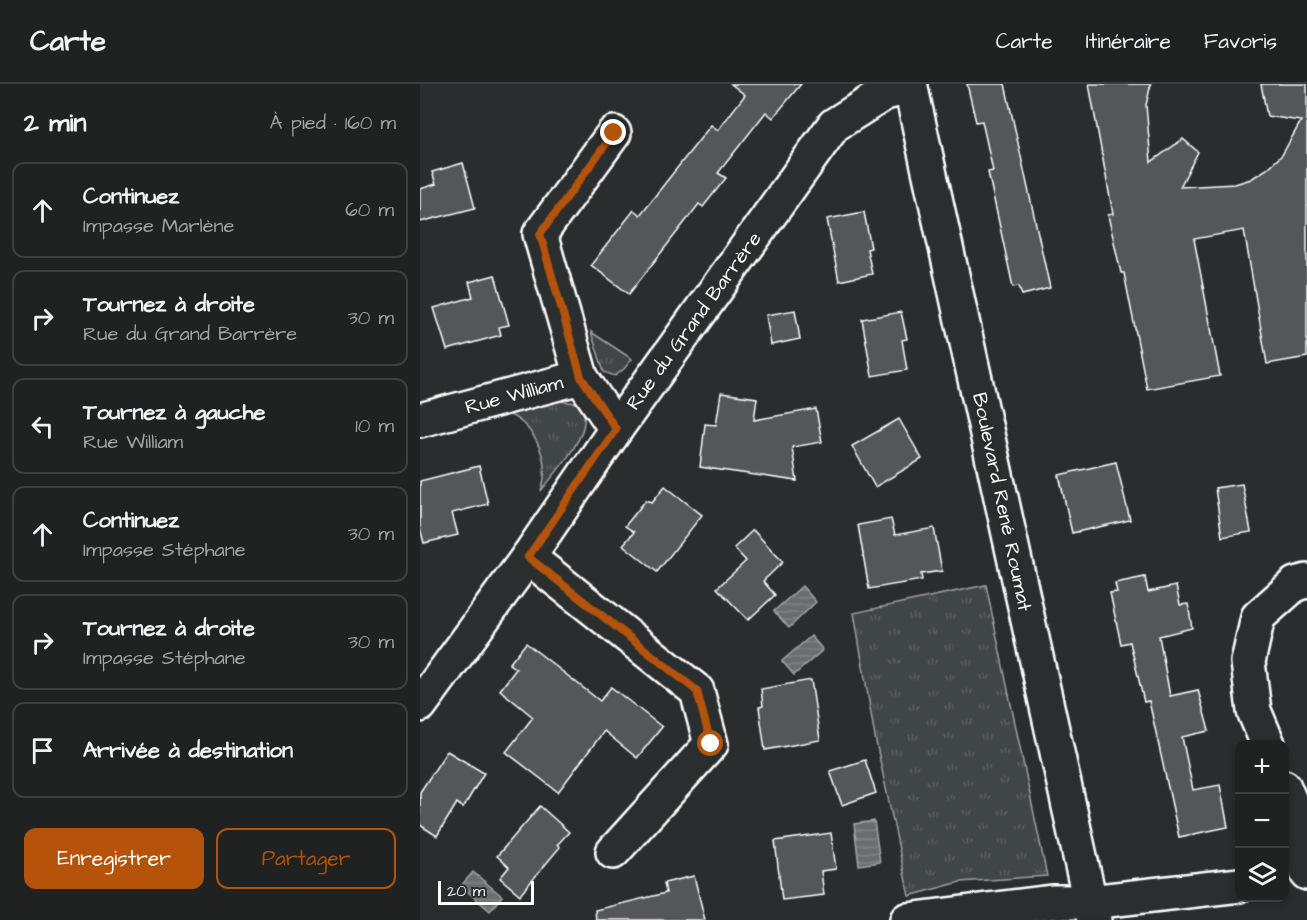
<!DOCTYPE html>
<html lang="fr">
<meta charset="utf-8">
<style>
body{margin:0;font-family:"Architects Daughter",sans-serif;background:#2d2f2f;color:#f1f3f6}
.controls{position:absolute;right:18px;bottom:18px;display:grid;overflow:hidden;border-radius:12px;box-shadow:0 3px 9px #0003}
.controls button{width:54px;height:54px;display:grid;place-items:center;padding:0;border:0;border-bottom:2px solid #3d3f40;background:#202222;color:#f1f3f6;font:30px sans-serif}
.scale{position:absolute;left:18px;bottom:15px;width:96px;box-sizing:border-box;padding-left:6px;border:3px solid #fff;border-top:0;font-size:16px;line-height:21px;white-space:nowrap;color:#fff;-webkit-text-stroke:4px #2a2d2e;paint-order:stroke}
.stop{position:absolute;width:18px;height:18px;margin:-14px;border:4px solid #b45309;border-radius:50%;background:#fff}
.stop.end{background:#b45309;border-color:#fff;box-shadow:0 2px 6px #0008}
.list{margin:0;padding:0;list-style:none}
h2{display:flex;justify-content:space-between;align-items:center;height:78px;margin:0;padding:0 24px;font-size:26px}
h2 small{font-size:20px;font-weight:400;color:#a2a4a5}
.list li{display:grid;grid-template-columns:39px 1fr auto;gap:18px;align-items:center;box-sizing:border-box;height:96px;margin:0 12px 12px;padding:0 12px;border:2px solid #3d3f40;border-radius:12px}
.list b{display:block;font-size:22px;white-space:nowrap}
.list p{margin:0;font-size:20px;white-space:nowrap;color:#a2a4a5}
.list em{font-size:20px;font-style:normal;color:#a2a4a5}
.actions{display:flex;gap:12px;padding:18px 24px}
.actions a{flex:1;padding:14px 0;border:2px solid #b45309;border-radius:12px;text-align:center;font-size:21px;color:#b45309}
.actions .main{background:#b45309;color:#fff}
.icon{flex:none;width:33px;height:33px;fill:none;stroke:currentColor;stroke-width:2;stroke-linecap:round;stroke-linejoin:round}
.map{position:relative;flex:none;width:887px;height:836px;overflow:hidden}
header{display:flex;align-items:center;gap:36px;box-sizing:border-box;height:84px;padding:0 30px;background:#202222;border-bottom:2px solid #3d3f40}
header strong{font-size:28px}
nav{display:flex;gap:33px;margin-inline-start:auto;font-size:21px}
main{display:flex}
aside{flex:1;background:#202222}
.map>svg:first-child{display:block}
</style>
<header>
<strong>Carte</strong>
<nav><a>Carte</a><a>Itinéraire</a><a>Favoris</a></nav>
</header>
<main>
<aside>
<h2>2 min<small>À pied · 160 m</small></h2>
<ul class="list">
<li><svg class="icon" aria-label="ahead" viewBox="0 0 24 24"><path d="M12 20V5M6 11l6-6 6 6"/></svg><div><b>Continuez</b><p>Impasse Marlène</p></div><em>60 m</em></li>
<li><svg class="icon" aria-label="right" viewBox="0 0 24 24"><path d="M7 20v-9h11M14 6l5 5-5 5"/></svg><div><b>Tournez à droite</b><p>Rue du Grand Barrère</p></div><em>30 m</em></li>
<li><svg class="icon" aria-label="left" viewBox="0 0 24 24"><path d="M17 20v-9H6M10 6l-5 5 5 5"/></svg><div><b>Tournez à gauche</b><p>Rue William</p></div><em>10 m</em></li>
<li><svg class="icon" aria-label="ahead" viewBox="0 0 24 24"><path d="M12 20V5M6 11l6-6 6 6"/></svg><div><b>Continuez</b><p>Impasse Stéphane</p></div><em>30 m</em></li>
<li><svg class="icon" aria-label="right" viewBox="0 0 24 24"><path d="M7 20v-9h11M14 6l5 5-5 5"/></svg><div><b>Tournez à droite</b><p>Impasse Stéphane</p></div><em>30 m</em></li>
<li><svg class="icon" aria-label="arrive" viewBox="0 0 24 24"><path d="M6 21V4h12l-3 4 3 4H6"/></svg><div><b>Arrivée à destination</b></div></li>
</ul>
<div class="actions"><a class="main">Enregistrer</a><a>Partager</a></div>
</aside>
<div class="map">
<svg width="887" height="836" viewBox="0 0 887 836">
<defs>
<pattern id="grass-tufts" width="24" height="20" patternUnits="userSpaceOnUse" patternTransform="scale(1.5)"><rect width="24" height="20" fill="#414445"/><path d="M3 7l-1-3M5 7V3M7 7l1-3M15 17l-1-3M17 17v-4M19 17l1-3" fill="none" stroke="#5e6061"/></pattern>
<pattern id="water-rules" width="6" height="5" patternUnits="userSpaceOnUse" patternTransform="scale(1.5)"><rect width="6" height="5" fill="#6a6c6d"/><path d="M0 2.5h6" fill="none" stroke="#808283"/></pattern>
</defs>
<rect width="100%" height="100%" fill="#2a2d2e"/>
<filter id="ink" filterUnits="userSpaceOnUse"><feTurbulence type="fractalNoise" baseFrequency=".0167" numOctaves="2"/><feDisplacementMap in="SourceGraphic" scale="12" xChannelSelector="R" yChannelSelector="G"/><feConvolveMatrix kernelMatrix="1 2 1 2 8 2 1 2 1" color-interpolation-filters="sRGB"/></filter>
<g filter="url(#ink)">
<g fill="url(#grass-tufts)" stroke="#a0a2a2" stroke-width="1.5">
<path d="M171,248L212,275L204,285L195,292L184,288Z"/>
<path d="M139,317L156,319C159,323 163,327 164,332C167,355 135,389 121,407C132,375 113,337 82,328Z"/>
<path d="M566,501L627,792L540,798L489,812L455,653L434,529Z"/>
</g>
<g fill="url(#water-rules)" stroke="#a6a7a7" stroke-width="1.5">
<path d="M382,502L396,518L369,544L354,527Z"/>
<path d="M391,552L403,566L374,591L362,577Z"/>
<path d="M454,737L460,778L439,781L434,740Z"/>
<path d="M53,788L82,812L70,827L41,802Z"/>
</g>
<g fill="#555758" stroke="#fff" stroke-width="1.5">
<path d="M311,0H381L353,34L346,28L298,89L306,94L283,123L279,120L209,210L171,181L214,126L220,131L291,41L298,46L325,11Z"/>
<path d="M547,0H585L630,204L602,211L599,202L593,203L568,88L573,87L562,37L556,38Z"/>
<path d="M669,0H731L726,21L731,78L763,55L778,68L760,103L815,100L831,95L847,85L862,71L881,37L847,32L841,0H887V273L847,280L824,146L774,155L800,292L727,305L704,189H701L688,131L693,130Z"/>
<path d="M43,79L55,124L0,138V105L16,100L12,88Z"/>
<path d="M444,128L451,164L447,165L452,190L419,197L407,135Z"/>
<path d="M75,191L89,241L79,243L81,251L27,266L14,224L53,213L49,198Z"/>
<path d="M375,226L380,255L351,261L346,231Z"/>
<path d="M481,228L487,255L482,256L487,286L452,292L442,235Z"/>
<path d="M301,309L337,314L334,336L396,325L402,358L372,363L377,397L280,383L285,340L296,341Z"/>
<path d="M479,335L502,375L455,403L432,362Z"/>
<path d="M696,378L710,436L652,449L639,391Z"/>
<path d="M59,382L68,420L32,429L38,451L4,459L0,444V397Z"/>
<path d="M822,400L831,448L802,453L795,404Z"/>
<path d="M245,402L282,431L237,488L203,461L214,448L205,442L226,416L232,418Z"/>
<path d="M471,435L475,451L514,444L522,487L501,490L502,496L449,505L438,441Z"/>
<path d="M333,446L363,478L343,497L355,511L328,536L297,504L326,477L314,464Z"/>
<path d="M725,493L728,508L756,502L760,521L768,520L772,544L739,552L750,612L778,606L789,647L762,653L773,706L800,701L808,743L759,753L729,617L724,618L710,558L701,560L690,509L697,508L695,499Z"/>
<path d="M106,559L180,617L191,603L242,643L217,674L184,647L138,708L86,668L113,633L80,606L96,585L89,580Z"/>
<path d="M391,596L400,656L345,666L339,623L343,622L341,605Z"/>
<path d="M27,667L64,689L43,724L37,719L17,752L0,741V708Z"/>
<path d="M445,676L456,709L422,721L410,687Z"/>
<path d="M120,722L149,748L137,761L140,763L100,811L80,794L89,783L77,772Z"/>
<path d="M411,749L416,785L401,787L404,811L362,816L355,757Z"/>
<path d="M274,792L285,836H176L175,826L246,809L244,799Z"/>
</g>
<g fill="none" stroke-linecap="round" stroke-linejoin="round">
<g stroke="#fff" stroke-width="38">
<g id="minor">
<path d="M490,0L674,836"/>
<path d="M194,49L120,150L161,293L196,345"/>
<path d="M0,336L161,293"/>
<path d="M108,473L277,607L291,660L193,768"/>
<path d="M0,621L108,473L196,345L414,41L465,9L491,3"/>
<path d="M848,660L834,627L828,578L838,533L875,500L887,497"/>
<path d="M864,703L872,722L887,789"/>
<path d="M487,836L632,818H670L820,801"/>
</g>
</g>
<use href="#minor" stroke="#2a2d2e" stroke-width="33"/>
</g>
</g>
<g fill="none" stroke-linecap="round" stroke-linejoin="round" filter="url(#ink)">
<path stroke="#b45309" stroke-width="8" d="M194,49L120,150L161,293L196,345L108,473L277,607L291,660"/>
</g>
<g text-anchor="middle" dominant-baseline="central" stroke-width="6" stroke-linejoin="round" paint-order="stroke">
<g font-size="20" fill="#fff" stroke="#2a2d2e">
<text transform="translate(274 237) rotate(-54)">Rue du Grand Barrère</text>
<text transform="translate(94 311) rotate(-15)">Rue William</text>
<text transform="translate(582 418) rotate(78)">Boulevard René Roumat</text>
</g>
</g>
</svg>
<div class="controls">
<button>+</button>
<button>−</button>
<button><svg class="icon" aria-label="layers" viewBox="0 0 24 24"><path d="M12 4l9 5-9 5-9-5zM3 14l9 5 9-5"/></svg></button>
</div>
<div class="scale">20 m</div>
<div class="stop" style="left:291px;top:660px"></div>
<div class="stop end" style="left:194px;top:49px"></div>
</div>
</main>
